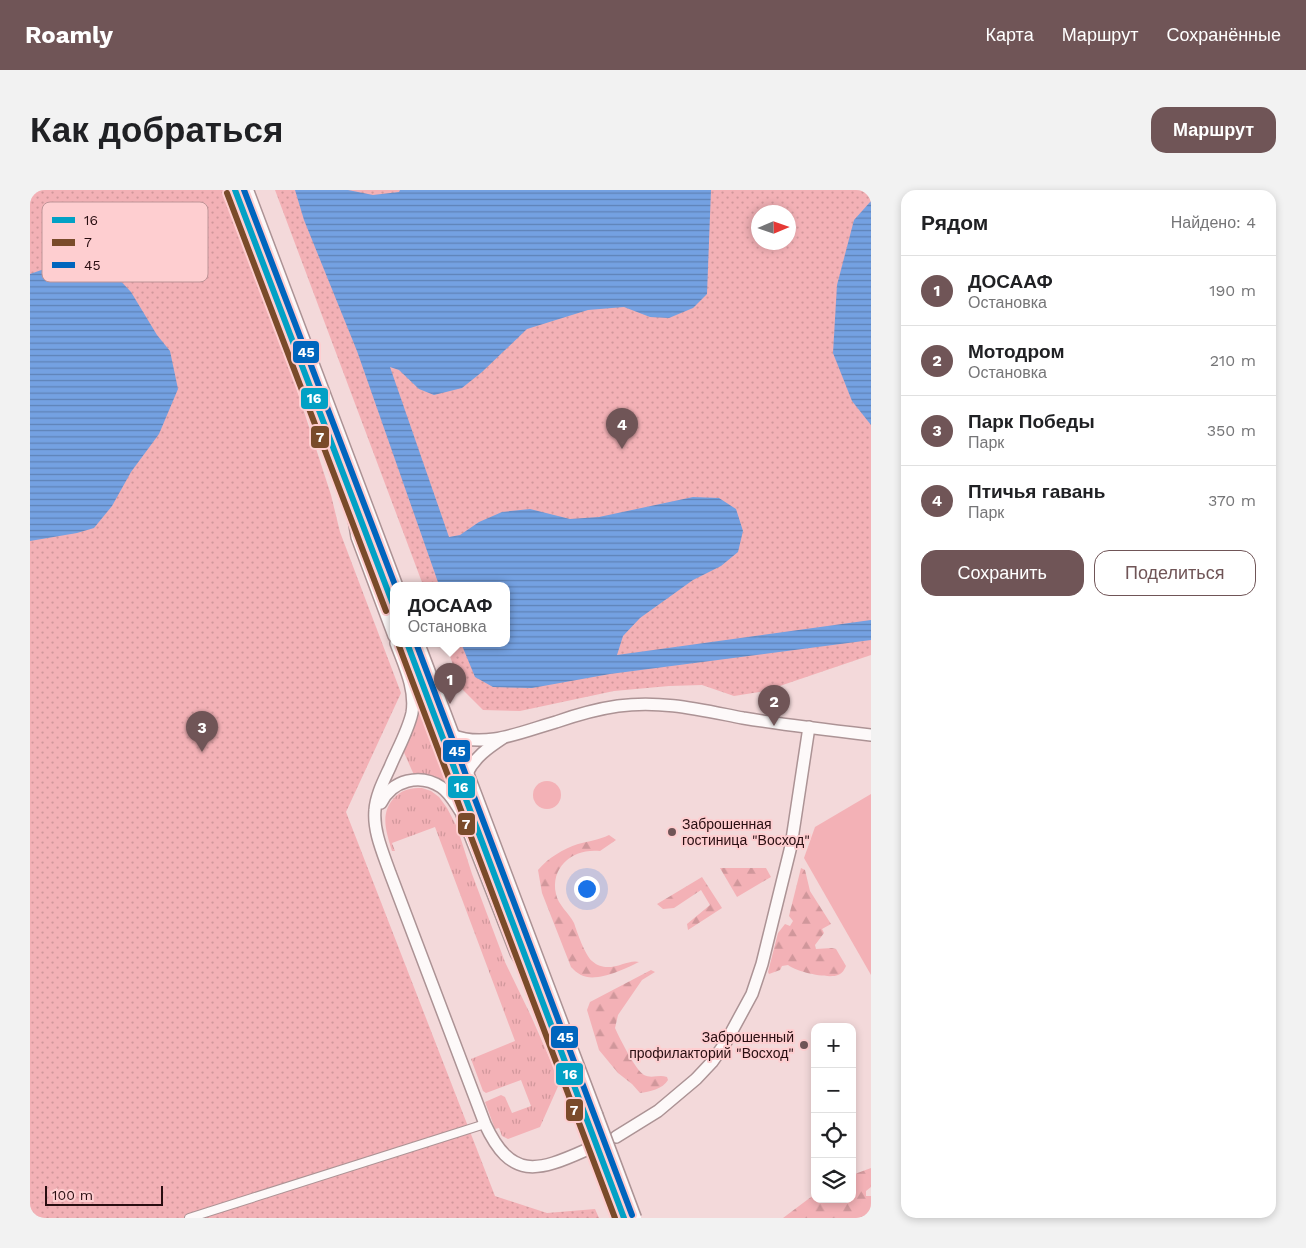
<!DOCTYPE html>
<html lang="ru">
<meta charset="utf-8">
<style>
body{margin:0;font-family:"Work Sans",sans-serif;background:#f2f2f2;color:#202124}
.controls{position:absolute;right:15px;bottom:15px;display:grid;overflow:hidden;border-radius:10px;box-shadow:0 2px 8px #0003}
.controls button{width:45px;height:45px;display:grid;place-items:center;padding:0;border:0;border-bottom:1px solid #e0e0e0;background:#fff;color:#202124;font:25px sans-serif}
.compass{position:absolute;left:721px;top:15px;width:45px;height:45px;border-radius:50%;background:#fff;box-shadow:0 2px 8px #0003;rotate:88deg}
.scale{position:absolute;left:15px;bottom:12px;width:118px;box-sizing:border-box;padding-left:5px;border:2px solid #290e11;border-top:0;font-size:14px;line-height:18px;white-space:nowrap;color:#290e11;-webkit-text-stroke:4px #feced0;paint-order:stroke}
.you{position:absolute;left:556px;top:698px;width:18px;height:18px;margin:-12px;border:4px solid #fff;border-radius:50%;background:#1a73e8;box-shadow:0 0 0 8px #1a73e833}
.badge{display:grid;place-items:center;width:32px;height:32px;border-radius:50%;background:#705557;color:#fff;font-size:16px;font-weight:700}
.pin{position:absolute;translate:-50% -41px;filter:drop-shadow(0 1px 2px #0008)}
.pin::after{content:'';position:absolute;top:26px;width:18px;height:15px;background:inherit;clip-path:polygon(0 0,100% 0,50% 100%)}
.popup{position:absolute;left:360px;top:392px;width:120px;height:65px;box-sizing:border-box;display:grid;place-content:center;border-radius:10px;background:#fff;filter:drop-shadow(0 1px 4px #0005);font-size:16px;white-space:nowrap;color:#757577}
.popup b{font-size:19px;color:#202124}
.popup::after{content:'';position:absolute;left:50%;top:100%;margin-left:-10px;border:10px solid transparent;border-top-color:#fff}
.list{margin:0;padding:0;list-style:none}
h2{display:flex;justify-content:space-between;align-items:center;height:65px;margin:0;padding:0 20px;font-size:21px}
h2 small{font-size:16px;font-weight:400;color:#757577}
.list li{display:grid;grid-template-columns:32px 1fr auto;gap:15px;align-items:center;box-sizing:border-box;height:70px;padding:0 20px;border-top:1px solid #e0e0e0}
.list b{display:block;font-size:19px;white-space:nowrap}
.list p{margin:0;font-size:16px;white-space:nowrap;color:#757577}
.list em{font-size:16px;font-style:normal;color:#757577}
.actions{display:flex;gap:10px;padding:15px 20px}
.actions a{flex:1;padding:11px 0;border:1px solid #705557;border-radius:15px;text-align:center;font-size:18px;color:#705557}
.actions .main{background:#705557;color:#fff}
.icon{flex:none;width:28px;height:28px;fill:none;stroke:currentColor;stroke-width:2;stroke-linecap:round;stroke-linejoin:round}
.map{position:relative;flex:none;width:841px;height:1028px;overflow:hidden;border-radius:15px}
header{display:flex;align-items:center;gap:30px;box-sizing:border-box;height:70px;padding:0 25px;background:#705557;color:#fff}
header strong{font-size:24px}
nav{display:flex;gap:28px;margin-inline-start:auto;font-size:18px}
.intro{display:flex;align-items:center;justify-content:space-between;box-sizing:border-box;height:120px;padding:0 30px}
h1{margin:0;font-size:35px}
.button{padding:12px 22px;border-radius:15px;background:#705557;color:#fff;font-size:18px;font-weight:700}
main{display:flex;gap:30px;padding:0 30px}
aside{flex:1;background:#fff;border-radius:15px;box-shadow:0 2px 8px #0003}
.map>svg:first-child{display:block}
</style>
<header>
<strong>Roamly</strong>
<nav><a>Карта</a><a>Маршрут</a><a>Сохранённые</a></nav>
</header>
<div class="intro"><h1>Как добраться</h1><a class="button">Маршрут</a></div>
<main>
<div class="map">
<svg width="841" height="1028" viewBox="0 0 841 1028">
<defs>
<pattern id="grass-tufts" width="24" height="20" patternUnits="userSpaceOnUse" patternTransform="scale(1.25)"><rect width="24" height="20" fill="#f3b1b6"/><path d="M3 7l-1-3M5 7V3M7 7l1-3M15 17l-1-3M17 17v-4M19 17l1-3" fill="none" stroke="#d0979b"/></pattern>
<pattern id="forest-firs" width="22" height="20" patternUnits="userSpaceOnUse" patternTransform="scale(1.25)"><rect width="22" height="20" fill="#f3b1b6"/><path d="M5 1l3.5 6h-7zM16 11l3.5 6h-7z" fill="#d0979b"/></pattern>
<pattern id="park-dots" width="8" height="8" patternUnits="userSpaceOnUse" patternTransform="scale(1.25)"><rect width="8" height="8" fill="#f3b1b6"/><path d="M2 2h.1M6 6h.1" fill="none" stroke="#d0979b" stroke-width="1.8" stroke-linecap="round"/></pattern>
<pattern id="water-rules" width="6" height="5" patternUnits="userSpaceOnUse" patternTransform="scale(1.25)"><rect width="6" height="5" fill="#74a1e2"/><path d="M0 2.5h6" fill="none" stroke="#5f82b6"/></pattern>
</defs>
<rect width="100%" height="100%" fill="#f3d9da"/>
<g fill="url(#grass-tufts)">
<path d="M389,522L392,523L425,607L384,585L372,558L386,525Z"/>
<path d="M392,598L401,601L409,607L417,618L427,637L442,684L475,772L501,826L530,892L510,937L478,949L472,946L469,938L465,939L455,912L471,905L475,907L482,923L501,916L491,890L456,903L453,901L441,869L485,851L405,637L362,653L365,661H362C356,641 349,622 366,606C374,599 381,598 392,598Z"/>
</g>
<g fill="url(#forest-firs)">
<path d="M579,645L586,650L570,661C544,658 520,676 526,704C528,715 539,723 544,733C547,742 555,765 562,771C579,786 597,768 609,772C595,779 566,793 551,785C547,783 544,780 541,777L512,703L508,680C518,668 533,659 548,654C559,651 569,650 579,645Z"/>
<path d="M690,678H736L741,687L707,707Z"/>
<path d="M771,678L775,680L780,701L801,734L792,739L794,743L785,755L786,759L802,758L806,759L816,776C814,780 813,783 808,785C799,789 766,782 758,775L752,776L750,780L739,784L738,782L748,743L755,734L760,736L763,731L759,726Z"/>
<path d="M672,687L692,718L658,740L657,734L680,715L671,700L644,718L633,719L627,714Z"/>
<path d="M621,780L625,782L612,790L588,825L585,838C590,849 605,879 614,885C622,889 629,884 637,887L638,890C633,899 619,902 610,903L602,894L588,883L569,860L557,820L560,812Z"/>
<path d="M841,978V997L836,1001V1006H841V1028H753L785,1004V1009H822V985Z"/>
</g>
<g fill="url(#park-dots)" fill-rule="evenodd">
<path d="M0,0H193L258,172L301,305L310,342L371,503L316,622L465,1006L517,1023L565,1019L569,1028H0Z"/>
<path d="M245,0H841V465L735,501L704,506L672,495L639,496L584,501L490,521L453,520L432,499L415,453H476V395H393ZM728,22H758V52H728Z"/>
</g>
<g fill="#f3b1b6">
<circle cx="517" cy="605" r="14"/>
<path d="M841,604V785L774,668L785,637Z"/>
</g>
<g fill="url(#water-rules)">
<path d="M265,0H318L343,5L369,2L370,0H681L677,104L663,118L639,128L620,127L594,117L558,120L497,139L452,182L432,198L404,205L389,199L369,180L360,177L419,347L430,345L449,332L472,322L500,319L540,329L569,327L663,307L689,308L706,319L713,341L708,362L691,376L663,390L610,428L593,446L587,465L841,430V450L580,484L502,498L463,497L445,487L431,453H476V395H409L327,161L274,30Z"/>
<path d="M841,11V235L822,211L803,163L807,95L824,30Z"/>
<path d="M40,70H55L67,73L86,86L101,102L127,145L140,161L148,199L129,244L101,282L82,316L64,338L47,343L0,351V84Z"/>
</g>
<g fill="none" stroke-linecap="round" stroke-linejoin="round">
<g stroke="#ac9395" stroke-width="10">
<path id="street" d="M159,1028L455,934"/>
</g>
<g stroke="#ac9395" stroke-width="14">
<g id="secondary">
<path d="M322,317L327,347L364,446"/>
<path d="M366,453C374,475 386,499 382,523C378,541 367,560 360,577C354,590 346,605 345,620C343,641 353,663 360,683L455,934C481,990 507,982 556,960"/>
<path d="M422,545C455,559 494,541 526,532C546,525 567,519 588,516C632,510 671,520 713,528C755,535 798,540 841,545"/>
<path d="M437,583C445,567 458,558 473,548"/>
<path d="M351,613C362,590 390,583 411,597C420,603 425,613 431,622L486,763L497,781"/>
<path d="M586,947L628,921L666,889L682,872L696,852L722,804L732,774L761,656L779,537"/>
</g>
</g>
<g stroke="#ac9395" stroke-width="15">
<g id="primary">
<path d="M205,0L364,418"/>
<path d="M217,0L366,395"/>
<path d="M377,453L556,928"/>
<path d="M388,453L566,924"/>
</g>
</g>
<use href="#street" stroke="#fdf9f9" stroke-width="8"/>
<use href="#secondary" stroke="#fdf9f9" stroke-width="11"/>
<use href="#primary" stroke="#fdf9f9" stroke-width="12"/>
<g stroke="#ac9395" stroke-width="15" stroke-linecap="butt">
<g id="primary-bridge">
<path d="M566,924L605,1028"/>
<path d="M556,928L594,1028"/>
</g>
</g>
<use href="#primary-bridge" stroke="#fdf9f9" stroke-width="12"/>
<g stroke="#feced0" stroke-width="10">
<g id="bus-1">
<path d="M205,0L364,417"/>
<path d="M377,453L594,1028"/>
</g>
</g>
<g stroke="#feced0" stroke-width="10">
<g id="bus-2">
<path d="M197,3L356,421"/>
<path d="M369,456L585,1028"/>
</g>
</g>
<g stroke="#feced0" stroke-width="10">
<g id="bus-3">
<path d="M214,0L365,395"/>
<path d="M386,453L602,1025"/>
</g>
</g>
<use href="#bus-1" stroke="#02a1c5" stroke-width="6"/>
<use href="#bus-2" stroke="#7a4b2a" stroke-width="6"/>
<use href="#bus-3" stroke="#0065bd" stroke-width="6"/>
</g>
<g fill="#705557" stroke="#feced0" stroke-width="2">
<circle cx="642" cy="642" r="5"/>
<circle cx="774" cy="855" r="5"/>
</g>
<g text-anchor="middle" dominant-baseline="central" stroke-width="4" stroke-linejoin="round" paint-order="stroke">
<g font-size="14" fill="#290e11" stroke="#feced0" text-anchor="start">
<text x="652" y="634">Заброшенная<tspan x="652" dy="16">гостиница "Восход"</tspan></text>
<text x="764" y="847" text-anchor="end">Заброшенный<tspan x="764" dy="16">профилакторий "Восход"</tspan></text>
</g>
</g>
<rect x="12" y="12" width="166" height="80" rx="8" fill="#feced0" stroke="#be9497" stroke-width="1"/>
<rect x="22" y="27" width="23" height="6" fill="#02a1c5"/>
<rect x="22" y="49" width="23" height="7" fill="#7a4b2a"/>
<rect x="22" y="72" width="23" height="6" fill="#0065bd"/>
<g font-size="14" fill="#290e11">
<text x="54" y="35">16</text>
<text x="54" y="57">7</text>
<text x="54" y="80">45</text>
</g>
<g stroke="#feced0" stroke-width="2">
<rect x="262" y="150" width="28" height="24" rx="5" fill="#0065bd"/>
<rect x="270" y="197" width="29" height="23" rx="5" fill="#02a1c5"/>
<rect x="280" y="235" width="20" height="24" rx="5" fill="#7a4b2a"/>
<rect x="412" y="549" width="29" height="24" rx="5" fill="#0065bd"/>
<rect x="417" y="585" width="29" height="24" rx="5" fill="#02a1c5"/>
<rect x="427" y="622" width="19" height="24" rx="5" fill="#7a4b2a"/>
<rect x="520" y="835" width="29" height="24" rx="5" fill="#0065bd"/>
<rect x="525" y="872" width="29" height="24" rx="5" fill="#02a1c5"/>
<rect x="535" y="908" width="19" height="24" rx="5" fill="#7a4b2a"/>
</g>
<g font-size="14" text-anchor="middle" font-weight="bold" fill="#fff">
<text x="276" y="167">45</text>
<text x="284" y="213">16</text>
<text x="290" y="252">7</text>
<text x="427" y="566">45</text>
<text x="431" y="602">16</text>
<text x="436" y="639">7</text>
<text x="535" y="852">45</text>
<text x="540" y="889">16</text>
<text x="544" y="925">7</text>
</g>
</svg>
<div class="controls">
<button>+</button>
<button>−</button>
<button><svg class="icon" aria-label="locate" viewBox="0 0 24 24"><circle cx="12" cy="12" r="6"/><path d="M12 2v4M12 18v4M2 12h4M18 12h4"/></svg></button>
<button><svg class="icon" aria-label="layers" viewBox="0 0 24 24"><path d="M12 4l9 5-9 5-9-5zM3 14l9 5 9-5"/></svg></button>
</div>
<svg class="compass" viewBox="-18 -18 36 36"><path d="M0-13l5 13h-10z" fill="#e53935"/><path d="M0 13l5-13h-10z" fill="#757577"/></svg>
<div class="scale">100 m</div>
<div class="you"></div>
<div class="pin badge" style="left:420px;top:514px">1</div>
<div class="popup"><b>ДОСААФ</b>Остановка</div>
<div class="pin badge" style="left:744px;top:536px">2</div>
<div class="pin badge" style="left:172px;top:562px">3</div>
<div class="pin badge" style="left:592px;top:259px">4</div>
</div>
<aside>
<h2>Рядом<small>Найдено: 4</small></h2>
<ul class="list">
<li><span class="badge">1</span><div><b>ДОСААФ</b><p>Остановка</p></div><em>190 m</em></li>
<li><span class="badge">2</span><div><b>Мотодром</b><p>Остановка</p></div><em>210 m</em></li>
<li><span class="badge">3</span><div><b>Парк Победы</b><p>Парк</p></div><em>350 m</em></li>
<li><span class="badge">4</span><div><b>Птичья гавань</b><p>Парк</p></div><em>370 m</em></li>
</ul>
<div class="actions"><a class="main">Сохранить</a><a>Поделиться</a></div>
</aside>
</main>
